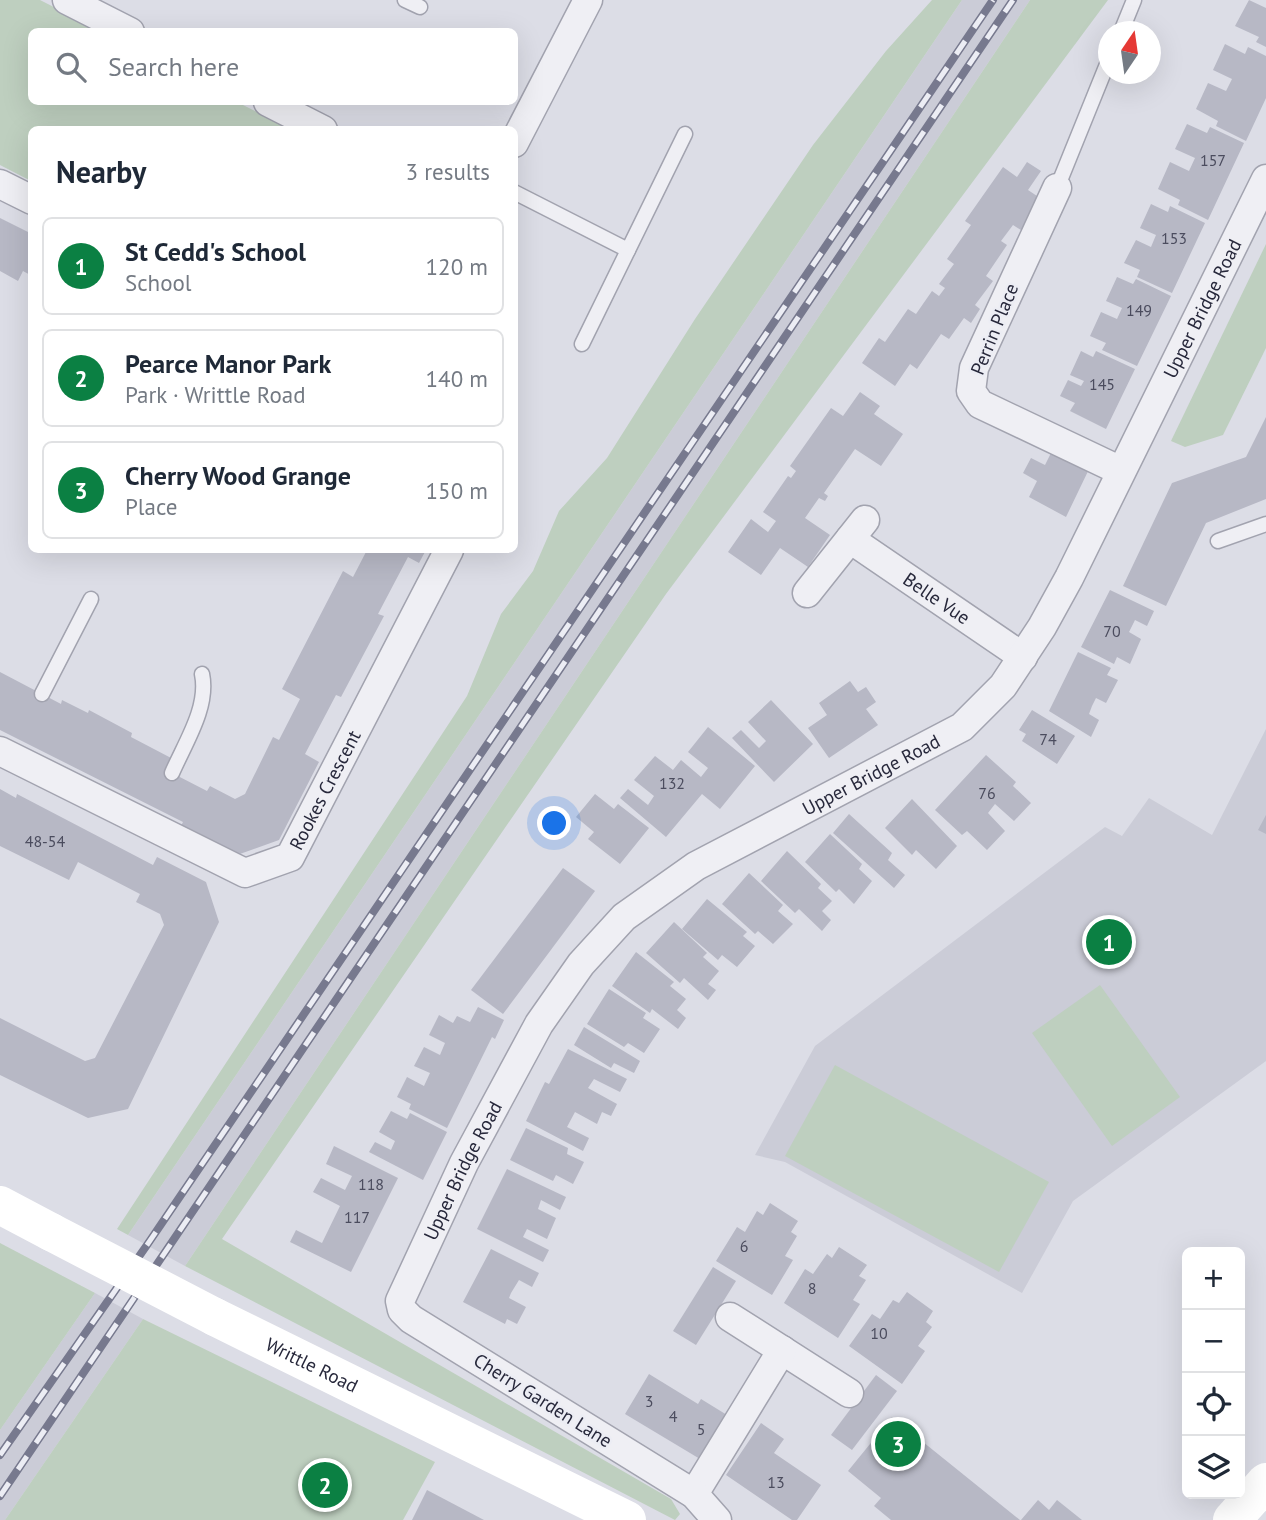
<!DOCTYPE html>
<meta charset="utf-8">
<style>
body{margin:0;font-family:"PT Sans",sans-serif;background:#f2f2f3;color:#1f2937}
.controls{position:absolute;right:21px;bottom:21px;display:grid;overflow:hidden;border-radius:10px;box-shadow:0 7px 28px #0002}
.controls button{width:63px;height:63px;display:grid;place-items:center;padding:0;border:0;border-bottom:2px solid #e0e1e3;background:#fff;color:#1f2937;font:35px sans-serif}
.compass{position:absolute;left:1098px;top:21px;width:63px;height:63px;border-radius:50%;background:#fff;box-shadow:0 7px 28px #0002;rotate:13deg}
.you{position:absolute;left:555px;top:824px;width:24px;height:24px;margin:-18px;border:5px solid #fff;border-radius:50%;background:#1a73e8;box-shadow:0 0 0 10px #1a73e833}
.badge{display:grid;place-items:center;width:46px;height:46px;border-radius:50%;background:#0b8043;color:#fff;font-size:23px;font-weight:700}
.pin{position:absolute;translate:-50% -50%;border:4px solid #fff;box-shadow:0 2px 7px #0006}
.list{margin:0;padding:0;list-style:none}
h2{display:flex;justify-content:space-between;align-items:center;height:91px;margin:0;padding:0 28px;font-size:30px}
h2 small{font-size:23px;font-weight:400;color:#747a83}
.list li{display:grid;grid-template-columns:46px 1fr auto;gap:21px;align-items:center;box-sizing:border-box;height:98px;margin:0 14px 14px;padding:0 14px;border:2px solid #e0e1e3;border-radius:10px}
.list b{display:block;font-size:26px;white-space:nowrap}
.list p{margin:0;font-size:23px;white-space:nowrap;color:#747a83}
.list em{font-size:23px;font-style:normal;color:#747a83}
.icon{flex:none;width:38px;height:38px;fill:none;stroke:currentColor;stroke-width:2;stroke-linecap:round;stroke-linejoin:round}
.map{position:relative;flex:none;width:1266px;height:1520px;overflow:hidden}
.search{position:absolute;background:#fff;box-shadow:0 7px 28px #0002;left:28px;top:28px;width:490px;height:77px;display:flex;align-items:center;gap:18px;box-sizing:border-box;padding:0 24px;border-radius:10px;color:#747a83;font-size:26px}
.panel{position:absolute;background:#fff;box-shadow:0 7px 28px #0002;left:28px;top:126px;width:490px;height:427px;border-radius:10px}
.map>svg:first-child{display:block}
</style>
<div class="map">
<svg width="1266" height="1520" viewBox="0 0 1266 1520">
<rect width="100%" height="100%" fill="#dcdde6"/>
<g fill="#cbccd7">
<path d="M962,0H1030L185,1266L128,1235Z"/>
<path d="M1266,729V1061L1073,1201L1022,1293L785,1162L755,1155L815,1046L1105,827L1122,836L1149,798L1212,835Z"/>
<path d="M95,1293L143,1319L5,1520H0V1430Z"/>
</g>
<g fill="#becfbf">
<path d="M0,0H40L101,31L32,32V102H237L291,129L32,130L31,181L0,165Z"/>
<path d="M932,0H962L128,1235L117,1229L467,696L501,614L533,571L559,511L607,458L695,319L813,145L886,51Z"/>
<path d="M1030,0H1108L666,594L222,1239L671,1499L680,1514L675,1520L185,1266Z"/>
<path d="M1266,244V348L1223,435L1185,447L1171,441Z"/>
<path d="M1100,985L1180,1097L1112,1146L1032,1033Z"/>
<path d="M835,1065L1049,1182L999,1272L785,1156Z"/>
<path d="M0,1243L95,1293L0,1430Z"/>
<path d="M143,1319L435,1462L403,1520H5Z"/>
</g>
<g fill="#b7b8c5">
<path d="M1249,0L1266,8V47L1256,42L1259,37L1235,26Z"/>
<path d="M1225,44L1245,54L1248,47L1266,56V98L1246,141L1216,126L1218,121L1196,109L1208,83L1226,91L1232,79L1213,70Z"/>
<path d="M1187,124L1207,133L1210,127L1244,143L1208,220L1178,205L1180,200L1158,189L1170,162L1189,171L1195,158L1175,149Z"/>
<path d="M1027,162L1041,171L1028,190L1043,200L1021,230L1013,225L1001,241L1007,245L986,276L993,281L975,305L980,309L971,323L964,318L949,339L941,334L917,369L910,364L895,386L862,363L879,338L885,342L908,309L916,314L932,291L939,296L945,288L939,284L954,264L947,259L971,225L965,221L1003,167L1017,177Z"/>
<path d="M1151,204L1168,212L1170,206L1205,223L1172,293L1137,277L1140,270L1124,263L1136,240L1151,247L1156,235L1140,228Z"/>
<path d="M0,218L32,234V276L23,271L18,281L0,271Z"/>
<path d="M1117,277L1133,284L1136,279L1171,296L1137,366L1102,350L1106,343L1090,336L1101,312L1117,319L1122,308L1106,301Z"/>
<path d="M1081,351L1093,357L1096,351L1135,369L1106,429L1070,411L1075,403L1060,396L1068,380L1081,386L1084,381L1070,375Z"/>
<path d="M860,392L880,406L874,414L903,434L881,466L855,449L824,493L828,496L825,501L819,498L805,518L830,535L808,567L780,548L761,575L728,552L751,519L768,532L776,521L763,512L788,476L791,478L796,471L790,466L831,408L843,416Z"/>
<path d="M1266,417V499L1206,523L1166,606L1123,586L1172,483L1246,457Z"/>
<path d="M1054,447L1091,465L1066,517L1029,497L1037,481L1023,473L1031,458L1045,465Z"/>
<path d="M367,550H426L419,563L408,557L378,614L384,616L341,697L336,695L305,754L319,762L279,840L237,855L181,826L183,822L0,730V672L61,704L62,700L88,713L89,710L132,733L131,737L173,759L172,773L207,791L210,786L235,799L245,794L273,737L279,740L300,699L282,689L343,571L353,577Z"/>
<path d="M1110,590L1154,611L1147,626L1135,620L1129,632L1141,639L1130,664L1117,657L1114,664L1081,647Z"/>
<path d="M1078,652L1111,668L1107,675L1118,680L1106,703L1096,698L1092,706L1089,714L1099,720L1091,737L1049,711Z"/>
<path d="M850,681L858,692L866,687L876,702L866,709L878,725L829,758L808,728L827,715L819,703Z"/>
<path d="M771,700L813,744L774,782L732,738L741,730L759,748L766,741L748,722Z"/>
<path d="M1032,710L1075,736L1057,764L1022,741L1026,734L1019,730Z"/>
<path d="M708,727L755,766L720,809L702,794L666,837L620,798L628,789L648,805L654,796L634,780L655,756L673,770L681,760L701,777L708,768L688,752Z"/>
<path d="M986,755L1016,782L1013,786L1031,803L1014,821L995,804L988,813L1005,831L987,850L967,831L962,835L935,810Z"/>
<path d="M0,789L16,798L17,794L153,865L157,857L206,882L219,922L128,1109L88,1118L0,1075V1018L85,1061L95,1058L164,925L160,914L136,902L140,894L78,862L69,880L0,846Z"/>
<path d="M595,794L614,809L618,804L649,828L620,864L588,839L594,832L576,817Z"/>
<path d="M912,799L957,846L936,869L916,850L912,855L885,828Z"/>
<path d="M849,814L892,853L888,860L905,875L894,888L833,833Z"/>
<path d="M1266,815V834L1258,830Z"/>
<path d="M830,834L862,864L859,869L872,881L854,904L839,889L836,892L805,862Z"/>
<path d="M787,851L821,884L818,888L832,901L822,911L831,920L822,931L799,909L795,913L761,881Z"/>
<path d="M563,868L595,891L503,1014L471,990Z"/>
<path d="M749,873L783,905L778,911L793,924L773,944L758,931L755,934L722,904Z"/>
<path d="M707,899L747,932L743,936L755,946L737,967L722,955L718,960L682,929Z"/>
<path d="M674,922L707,953L703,957L719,971L708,984L716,990L708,1000L684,978L680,983L646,953Z"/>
<path d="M636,952L674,982L670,986L686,999L677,1010L686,1018L678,1029L652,1009L650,1013L612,986Z"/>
<path d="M609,989L646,1013L643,1018L660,1029L644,1053L628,1043L624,1047L587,1024Z"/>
<path d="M478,1007L504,1020L495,1039L492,1037L447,1128L409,1109L411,1104L397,1097L407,1077L424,1086L430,1073L414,1066L424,1047L440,1055L445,1043L429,1035L439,1015L453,1023L457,1016L470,1022Z"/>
<path d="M584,1027L640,1061L634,1073L614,1063L611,1068L574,1045Z"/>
<path d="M568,1049L627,1079L620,1092L594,1079L588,1088L617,1104L611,1116L602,1112L597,1124L575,1112L567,1127L589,1138L583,1151L526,1121L545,1082L549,1084Z"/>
<path d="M391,1111L407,1119L410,1113L447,1132L423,1180L369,1152L375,1142L391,1150L395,1141L379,1132Z"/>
<path d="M526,1128L568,1148L567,1154L584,1162L573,1184L556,1175L553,1181L510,1160Z"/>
<path d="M334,1146L398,1178L351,1272L290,1242L296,1230L322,1243L340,1206L313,1192L321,1178L345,1190L352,1176L326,1164Z"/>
<path d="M507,1169L566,1197L560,1210L541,1200L538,1209L556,1218L547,1239L527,1229L523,1237L549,1250L543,1262L477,1229Z"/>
<path d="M770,1203L798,1221L791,1232L797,1236L785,1256L793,1260L772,1295L716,1261L737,1227L745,1232L757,1211L763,1215Z"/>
<path d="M839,1247L867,1265L859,1276L866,1280L853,1300L860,1304L838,1338L784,1303L805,1269L813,1274L827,1254L832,1258Z"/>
<path d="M491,1249L539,1273L532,1287L519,1280L511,1293L509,1298L526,1307L517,1324L507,1319L505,1324L463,1302Z"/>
<path d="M713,1267L736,1281L696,1345L673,1331Z"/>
<path d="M907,1292L933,1311L926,1322L932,1327L918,1346L925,1351L902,1384L849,1346L872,1314L880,1319L893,1300L899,1303Z"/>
<path d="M649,1374L698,1404L701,1399L727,1415L700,1459L625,1414Z"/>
<path d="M876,1375L897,1391L852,1450L831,1435Z"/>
<path d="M892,1417L1020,1520H891L874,1506L881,1498L848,1471Z"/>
<path d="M761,1423L784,1439L774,1453L821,1485L797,1520H792L726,1475Z"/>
<path d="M427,1490L484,1520H412Z"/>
<path d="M1038,1500L1049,1510L1057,1500L1082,1520H1021Z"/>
</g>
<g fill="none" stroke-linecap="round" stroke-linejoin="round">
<g stroke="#a2a3af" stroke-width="17">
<g id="lane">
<path d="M405,0L420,7"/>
<path d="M1121,32L1134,0"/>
<path d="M1057,188L1108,62"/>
<path d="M514,192L628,250"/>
<path d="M582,344L685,134"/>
<path d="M1218,541L1266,524"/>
<path d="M42,694L91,599"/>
<path d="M172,773C185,743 209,707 202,674"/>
</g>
</g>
<g stroke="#a2a3af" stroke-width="31">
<g id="street">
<path d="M67,0L130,32"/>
<path d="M268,102L323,130"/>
<path d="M514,143L588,0"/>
<path d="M0,184L32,200"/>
<path d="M1057,188L974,368L971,391L980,404L1121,471"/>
<path id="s1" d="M850,539L1023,657"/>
<path d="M807,593L865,520"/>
<path id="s2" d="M0,751L245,873L290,857L449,550"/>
<path d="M730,1317L849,1393"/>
<path d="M694,1494L782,1350"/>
<path id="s3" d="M717,1520L694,1494L411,1319L402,1310L400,1301L464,1163L539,1024L581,964L624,917L696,866L962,727L1003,686L1042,627L1069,578L1266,179"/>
</g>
</g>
<use href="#lane" stroke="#efeff4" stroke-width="14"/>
<use href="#street" stroke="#efeff4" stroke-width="28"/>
<g stroke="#fff" stroke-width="38">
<path d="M0,1205L51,1232"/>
<path id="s4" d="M215,1317L627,1520"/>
<path d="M1232,1520L1266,1482"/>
</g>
<g stroke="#77798e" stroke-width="8">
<g id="rail">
<path d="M0,1455L147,1245L993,0"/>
<path d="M0,1496L1013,0"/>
</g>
</g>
<use href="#rail" stroke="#ecedf4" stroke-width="5" stroke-dasharray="16" stroke-linecap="butt"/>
<path stroke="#fff" stroke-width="38" d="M51,1232L215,1317"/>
</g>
<g text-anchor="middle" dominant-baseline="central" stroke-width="5" stroke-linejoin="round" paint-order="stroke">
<g font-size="16" fill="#4b4c5e">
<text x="1213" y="160">157</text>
<text x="1174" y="238">153</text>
<text x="1139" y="310">149</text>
<text x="1102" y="384">145</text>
<text x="1112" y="631">70</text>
<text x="1048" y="739">74</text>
<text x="672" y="783">132</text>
<text x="987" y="793">76</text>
<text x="45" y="841">48-54</text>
<text x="371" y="1184">118</text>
<text x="357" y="1217">117</text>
<text x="744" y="1246">6</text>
<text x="812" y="1288">8</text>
<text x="879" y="1333">10</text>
<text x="649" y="1401">3</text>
<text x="673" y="1416">4</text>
<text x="701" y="1429">5</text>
<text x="776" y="1482">13</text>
</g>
<g font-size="19" fill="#27283b" stroke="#ecedf4">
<text stroke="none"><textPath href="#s3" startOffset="1710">Upper Bridge Road</textPath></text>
<text transform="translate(994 329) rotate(-68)">Perrin Place</text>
<text stroke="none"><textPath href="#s1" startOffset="105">Belle Vue</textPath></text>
<text stroke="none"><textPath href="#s3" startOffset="1122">Upper Bridge Road</textPath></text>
<text stroke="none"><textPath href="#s2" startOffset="397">Rookes Crescent</textPath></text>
<text stroke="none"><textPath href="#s3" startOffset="534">Upper Bridge Road</textPath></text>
<text stroke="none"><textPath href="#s4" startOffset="108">Writtle Road</textPath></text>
<text transform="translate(543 1400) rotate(32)">Cherry Garden Lane</text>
</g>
</g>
</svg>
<div class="controls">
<button>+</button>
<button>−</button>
<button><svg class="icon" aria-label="locate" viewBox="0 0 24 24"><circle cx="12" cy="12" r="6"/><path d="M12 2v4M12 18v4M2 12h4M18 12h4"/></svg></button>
<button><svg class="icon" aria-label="layers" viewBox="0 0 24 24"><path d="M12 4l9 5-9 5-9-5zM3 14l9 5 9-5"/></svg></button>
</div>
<svg class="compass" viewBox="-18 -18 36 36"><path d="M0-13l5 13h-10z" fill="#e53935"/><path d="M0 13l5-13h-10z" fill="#747a83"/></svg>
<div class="you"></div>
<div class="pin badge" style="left:1109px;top:942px">1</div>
<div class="pin badge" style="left:325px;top:1485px">2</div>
<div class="pin badge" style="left:898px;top:1444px">3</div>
<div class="search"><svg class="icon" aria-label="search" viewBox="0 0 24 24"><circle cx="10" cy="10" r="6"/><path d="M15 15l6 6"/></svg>Search here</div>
<section class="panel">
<h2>Nearby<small>3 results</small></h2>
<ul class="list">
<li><span class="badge">1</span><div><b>St Cedd's School</b><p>School</p></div><em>120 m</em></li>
<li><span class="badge">2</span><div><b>Pearce Manor Park</b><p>Park · Writtle Road</p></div><em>140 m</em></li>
<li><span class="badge">3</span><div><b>Cherry Wood Grange</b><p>Place</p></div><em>150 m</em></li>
</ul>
</section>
</div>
